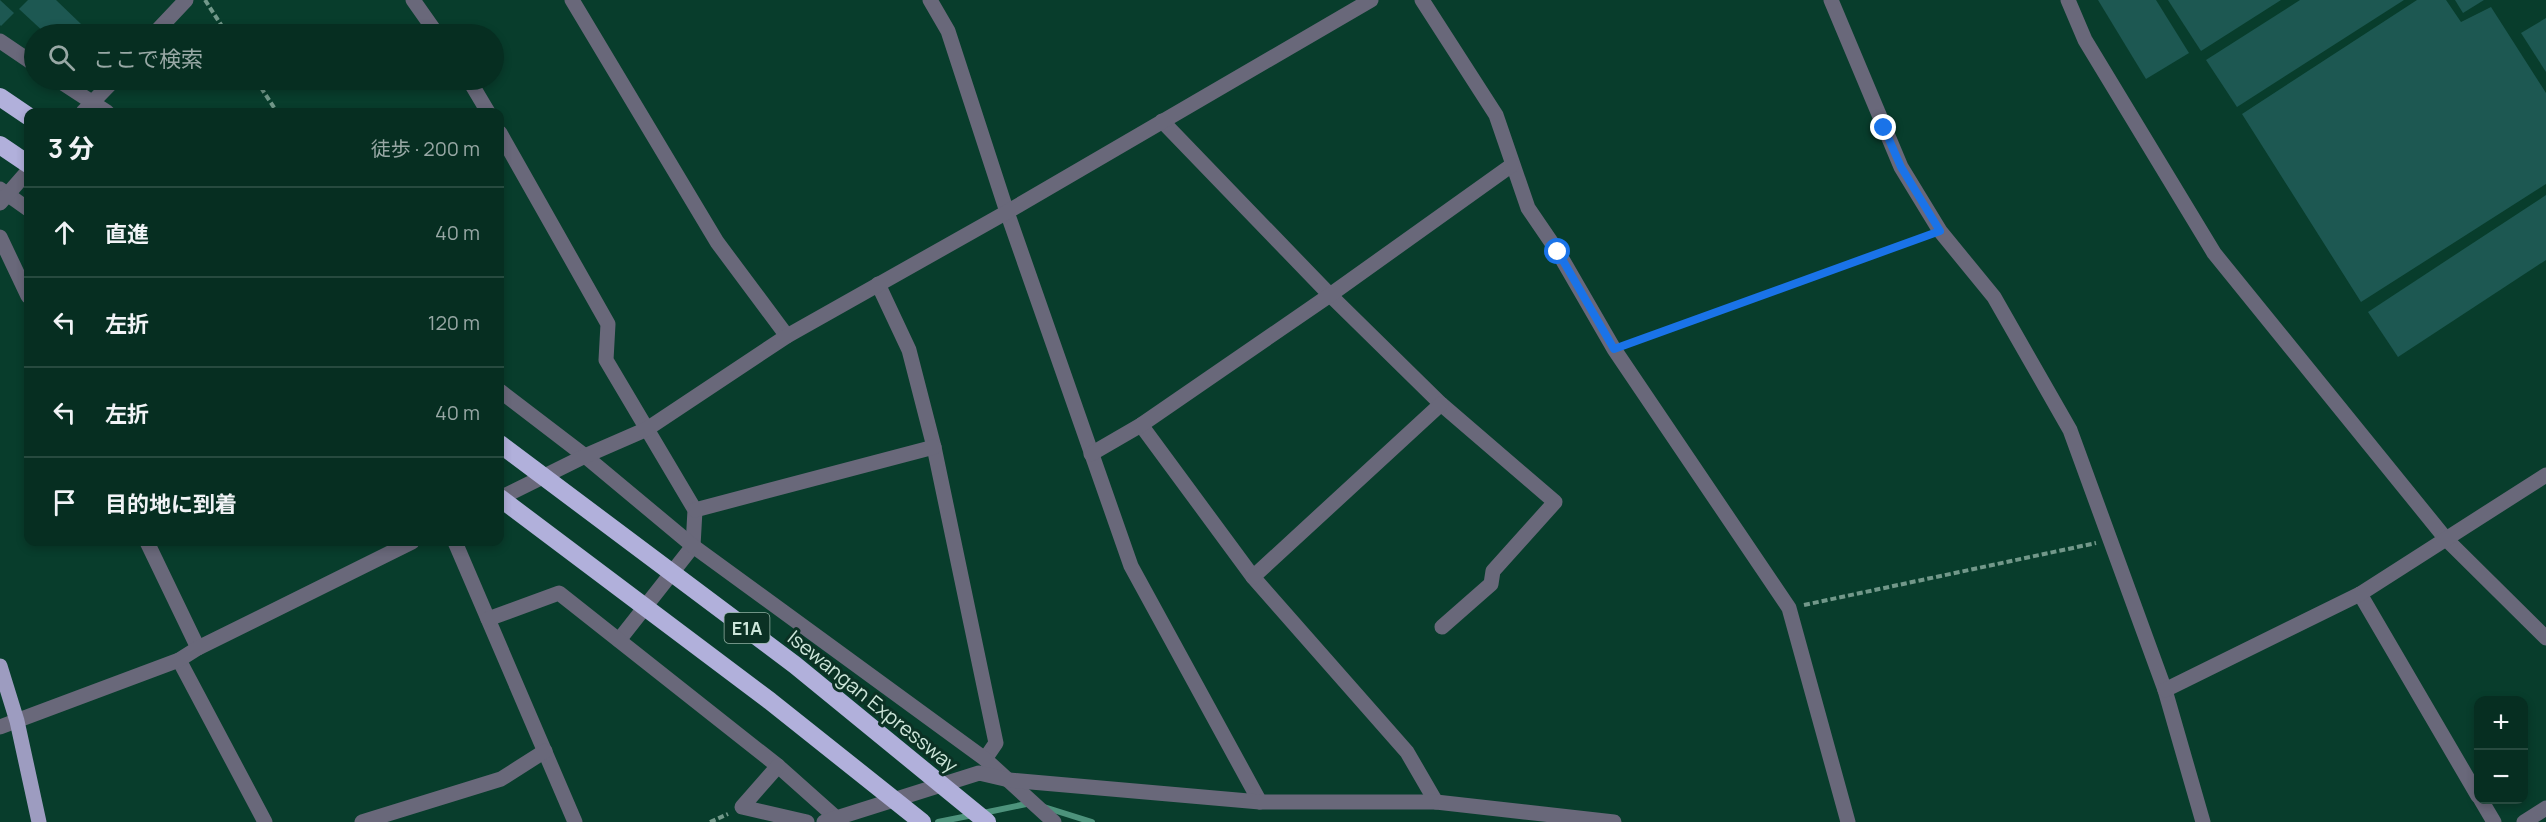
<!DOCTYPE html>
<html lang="ja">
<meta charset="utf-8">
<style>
body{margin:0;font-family:Manrope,"Noto Sans JP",sans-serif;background:#0f362a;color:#f1f3f6}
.controls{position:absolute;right:18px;bottom:18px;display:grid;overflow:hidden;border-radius:12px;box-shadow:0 3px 9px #0003}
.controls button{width:54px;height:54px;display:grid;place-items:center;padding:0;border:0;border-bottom:2px solid #274a3f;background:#062e21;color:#f1f3f6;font:30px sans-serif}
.stop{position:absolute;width:18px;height:18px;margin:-14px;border:4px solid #1a73e8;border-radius:50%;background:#fff}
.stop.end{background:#1a73e8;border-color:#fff;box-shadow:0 2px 6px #0008}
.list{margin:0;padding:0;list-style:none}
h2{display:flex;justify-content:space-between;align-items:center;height:78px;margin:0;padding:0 24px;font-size:26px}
h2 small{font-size:20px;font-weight:400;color:#98a8a5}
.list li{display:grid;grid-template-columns:39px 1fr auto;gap:18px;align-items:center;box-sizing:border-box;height:90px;padding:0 24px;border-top:2px solid #274a3f}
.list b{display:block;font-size:22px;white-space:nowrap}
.list em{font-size:20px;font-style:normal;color:#98a8a5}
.icon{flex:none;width:33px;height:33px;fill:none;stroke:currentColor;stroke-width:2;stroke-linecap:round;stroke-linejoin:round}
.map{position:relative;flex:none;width:2546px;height:822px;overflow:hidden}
.search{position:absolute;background:#062e21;box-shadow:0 3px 9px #0003;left:24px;top:24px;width:480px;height:66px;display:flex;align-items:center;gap:15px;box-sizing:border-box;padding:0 21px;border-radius:33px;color:#98a8a5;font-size:22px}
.panel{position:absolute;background:#062e21;box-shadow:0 3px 9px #0003;left:24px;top:108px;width:480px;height:438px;border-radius:12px}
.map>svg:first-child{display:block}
</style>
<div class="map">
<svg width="2546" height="822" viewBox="0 0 2546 822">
<rect width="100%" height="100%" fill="#083d2c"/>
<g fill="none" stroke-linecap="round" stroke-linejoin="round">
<g stroke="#4d937c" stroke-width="6">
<path d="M1044,807L1092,822"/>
<path d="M983,813L1031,803"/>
<path d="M938,822L973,815"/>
</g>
</g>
<g fill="#1d5852">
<path d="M0,0L14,13L1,26L0,25Z"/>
<path d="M28,0H56L81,24L72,34H46L19,9Z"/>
<path d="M2098,0H2156L2189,53L2146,79Z"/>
<path d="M2168,0H2281L2201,51Z"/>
<path d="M2300,0H2404L2237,107L2206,60Z"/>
<path d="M2417,0H2446L2461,22L2491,7L2546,93V184L2361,302L2242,114Z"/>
<path d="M2455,0H2484L2463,13Z"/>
<path d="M2546,18V72L2521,33Z"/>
<path d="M2546,195V260L2398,357L2368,312Z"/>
</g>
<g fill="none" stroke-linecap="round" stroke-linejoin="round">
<g stroke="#72988a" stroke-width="4" stroke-dasharray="6 3" stroke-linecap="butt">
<path d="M205,0L227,34"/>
<path d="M256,80L277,112"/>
<path d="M1629,343L1924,237"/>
<path d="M1804,605L2096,543"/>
<path d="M710,822L728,814"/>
</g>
<g stroke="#69687a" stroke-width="15">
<path d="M413,0L437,34"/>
<path d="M572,0L717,242L787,336"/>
<path d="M930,0L948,31L1007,212L1131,566L1260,802"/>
<path d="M1422,0L1496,115L1528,208L1558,252L1614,349L1789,608L1848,822"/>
<path d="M1831,0L1901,167L1940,231L1994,297L2070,430L2165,690L2203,822"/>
<path d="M2068,0L2085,40L2214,253L2446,539L2546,638"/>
<path d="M154,34L186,0"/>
<path d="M0,41L34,64"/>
<path d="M58,80L107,112"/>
<path d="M469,80L488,112"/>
<path d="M83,112L114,80"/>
<path d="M1162,121L1330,295L1441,404L1555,502L1493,571L1491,584L1442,627"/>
<path d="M500,133L608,324L606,360L695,510L693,546L619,640"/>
<path d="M0,189L28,209"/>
<path d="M0,203L28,171"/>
<path d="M0,237L28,296"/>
<path d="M878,284L909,350L934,447L996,743L985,759"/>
<path d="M500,391L585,456L693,546L985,759L1054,822"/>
<path d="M1141,425L1253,577L1407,752L1436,802"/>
<path d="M1091,454L1141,425L1330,295L1512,165"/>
<path d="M500,498L585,456L647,429L787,336L1007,212L1371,0"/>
<path d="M695,510L934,447"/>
<path d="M147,542L198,648"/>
<path d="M455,542L575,822"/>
<path d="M1253,577L1441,404"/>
<path d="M2360,594L2478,796"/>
<path d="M488,619L559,593L778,766L841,822"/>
<path d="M179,660L265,822"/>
<path d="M2165,690L2360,594L2546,475"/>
<path d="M0,727L179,660L198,648L412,542"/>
<path d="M778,766L742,807L807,822"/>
<path d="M2481,800L2494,822"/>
<path d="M362,822L501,779L545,751"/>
<path d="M824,822L979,773L1009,780L1260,802H1436L1614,822"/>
<path d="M2524,822L2546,808"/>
</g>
<path stroke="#9d9cc0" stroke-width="15" d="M0,666L17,721L39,822"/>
<g stroke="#b1b0db" stroke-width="18">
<path d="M0,97L28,116"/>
<path d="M0,145L28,164"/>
<path d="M500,444L795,665L987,822"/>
<path d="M500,498L770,701L922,822"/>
</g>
</g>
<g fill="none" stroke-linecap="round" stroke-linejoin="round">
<path stroke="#1a73e8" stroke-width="8" d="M1558,252L1614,349L1940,231L1901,167L1884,128"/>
</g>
<g text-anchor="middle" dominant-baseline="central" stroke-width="6" stroke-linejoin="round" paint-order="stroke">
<rect fill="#0b3124" stroke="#93b0a3" stroke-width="1.5" x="724.5" y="613" width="45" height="30" rx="4.5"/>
<g font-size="18" font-weight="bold" fill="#cde6da">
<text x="747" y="628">E1A</text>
</g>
<g font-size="20" fill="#cde6da" stroke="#0b3124">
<text transform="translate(873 701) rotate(39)">Isewangan Expressway</text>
</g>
</g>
</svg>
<div class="controls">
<button>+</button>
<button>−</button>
</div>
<div class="stop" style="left:1558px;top:252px"></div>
<div class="stop end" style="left:1884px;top:128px"></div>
<div class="search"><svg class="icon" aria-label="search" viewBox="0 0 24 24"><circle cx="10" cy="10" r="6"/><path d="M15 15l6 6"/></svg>ここで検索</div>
<section class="panel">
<h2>3 分<small>徒歩 · 200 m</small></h2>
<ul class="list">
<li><svg class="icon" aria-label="ahead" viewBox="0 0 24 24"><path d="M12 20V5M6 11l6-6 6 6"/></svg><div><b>直進</b></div><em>40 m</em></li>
<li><svg class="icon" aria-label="left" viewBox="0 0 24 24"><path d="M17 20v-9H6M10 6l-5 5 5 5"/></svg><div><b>左折</b></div><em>120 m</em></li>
<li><svg class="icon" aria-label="left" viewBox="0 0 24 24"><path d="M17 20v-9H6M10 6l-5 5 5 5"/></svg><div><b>左折</b></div><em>40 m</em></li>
<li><svg class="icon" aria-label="arrive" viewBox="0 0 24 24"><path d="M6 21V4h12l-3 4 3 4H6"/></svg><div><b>目的地に到着</b></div></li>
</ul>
</section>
</div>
